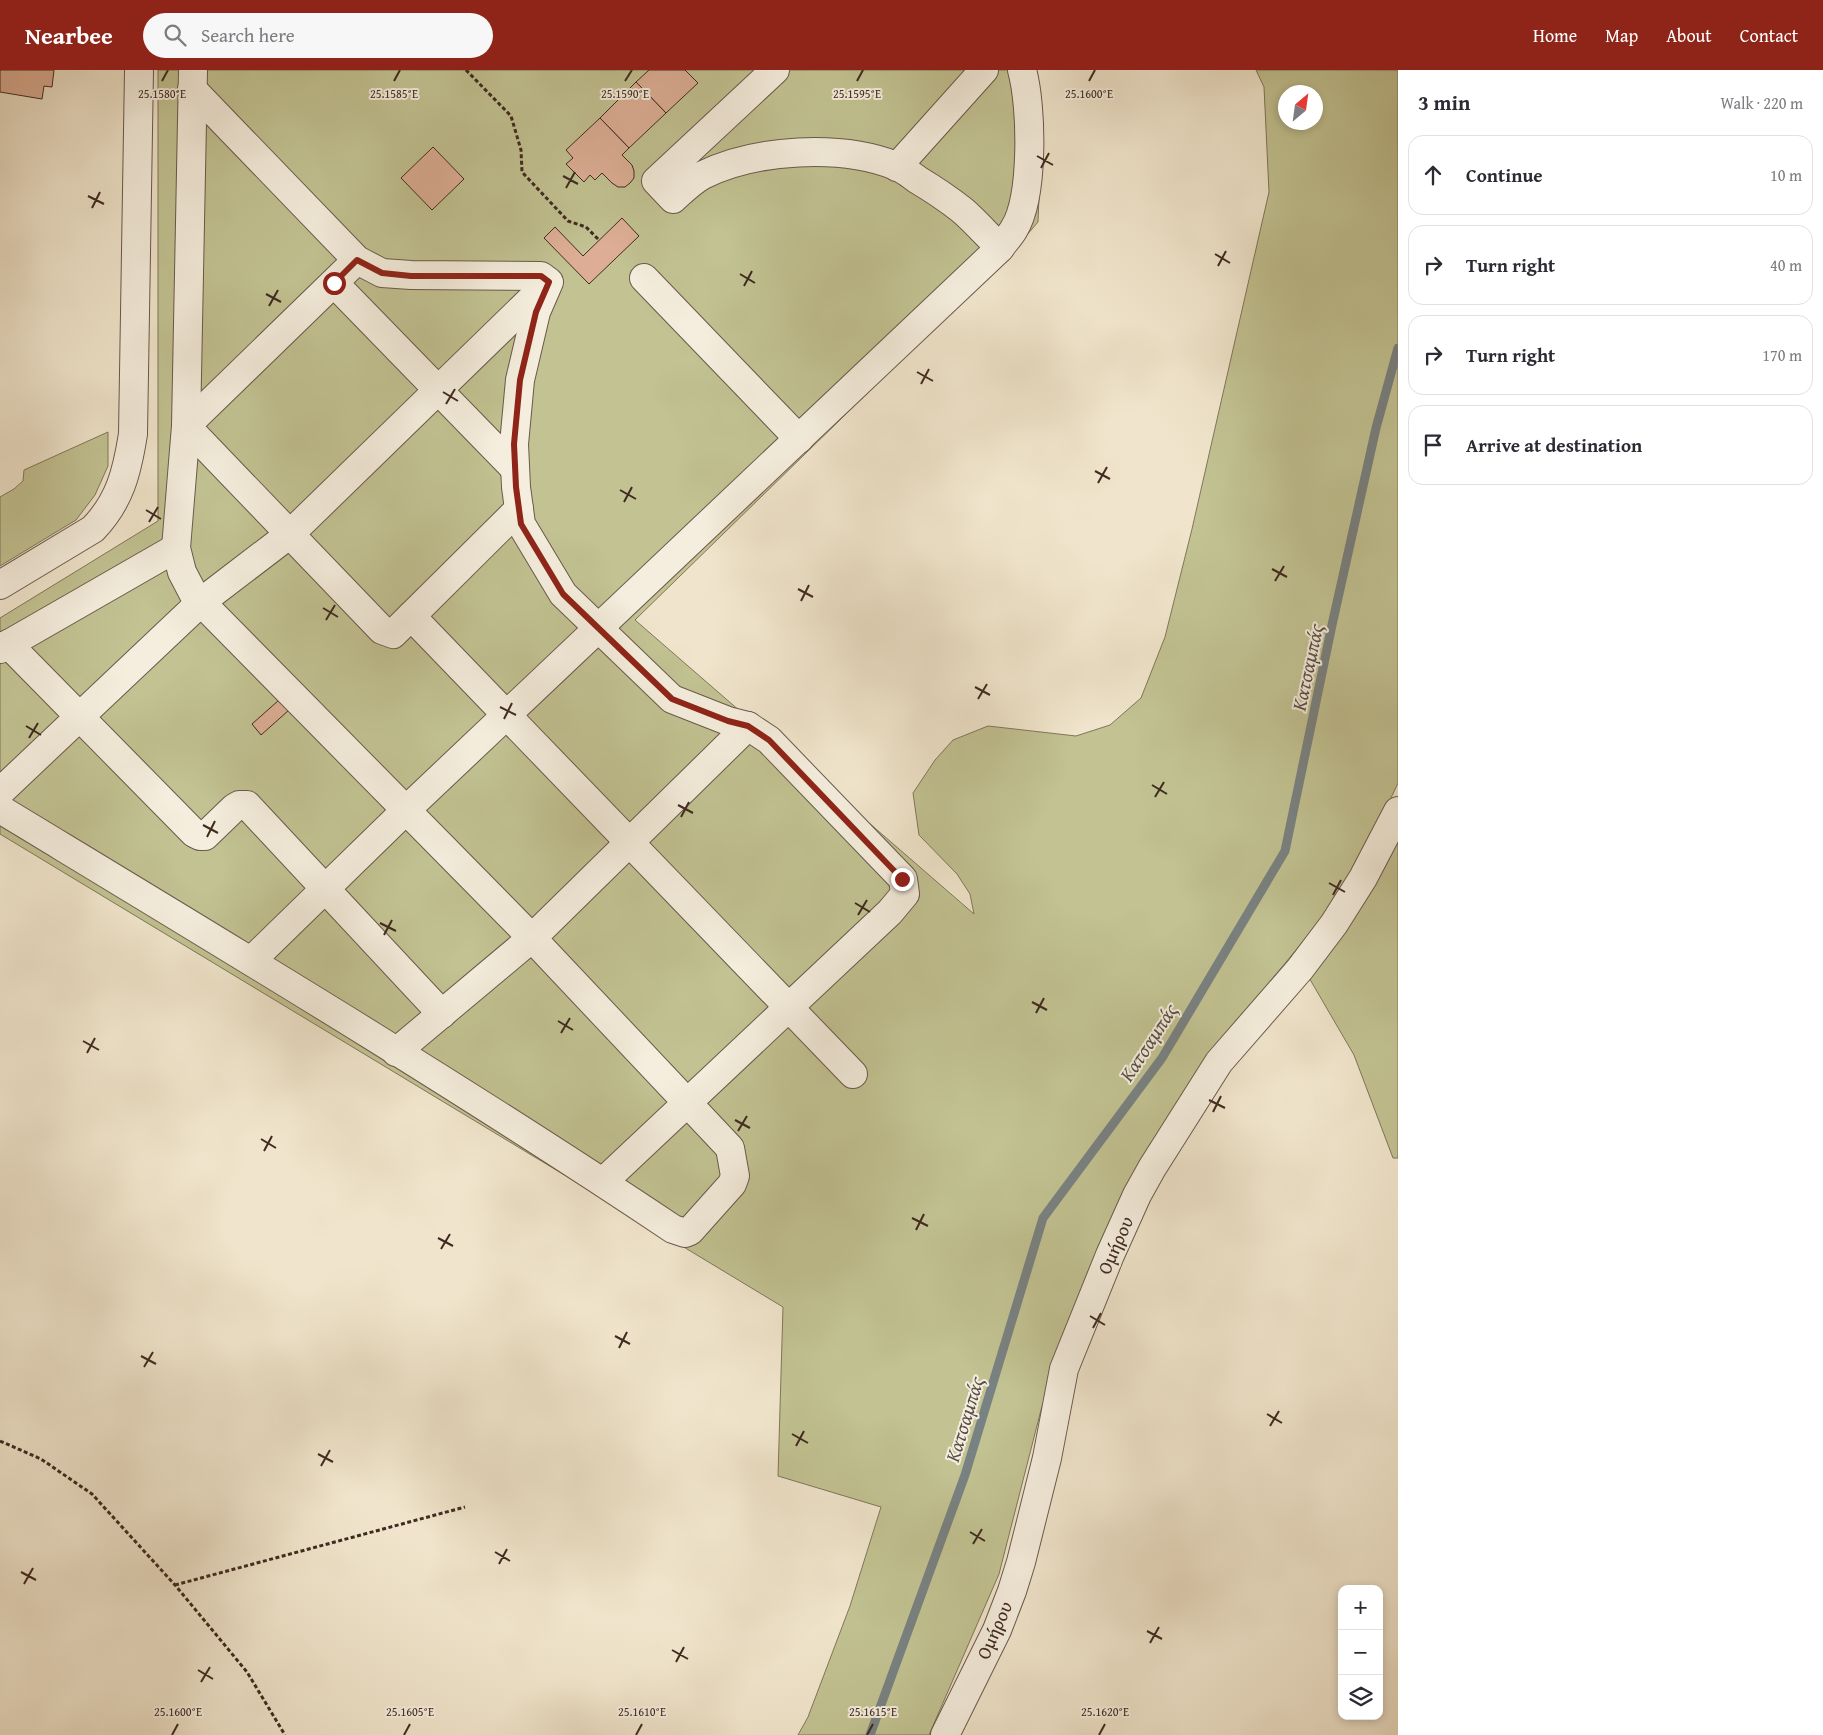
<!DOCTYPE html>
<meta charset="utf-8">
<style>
body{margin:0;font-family:"Gentium Book Plus",serif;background:#f7f7f7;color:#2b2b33}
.controls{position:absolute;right:15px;bottom:15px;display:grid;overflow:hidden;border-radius:10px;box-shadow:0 2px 8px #0003}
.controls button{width:45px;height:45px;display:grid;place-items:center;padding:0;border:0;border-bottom:1px solid #e1e1e2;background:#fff;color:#2b2b33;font:25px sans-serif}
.compass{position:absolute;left:1278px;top:15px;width:45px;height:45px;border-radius:50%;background:#fff;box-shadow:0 2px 8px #0003;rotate:29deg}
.stop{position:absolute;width:15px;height:15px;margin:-11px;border:4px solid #8f2418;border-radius:50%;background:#fff}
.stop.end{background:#8f2418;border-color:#fff;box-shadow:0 1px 5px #0008}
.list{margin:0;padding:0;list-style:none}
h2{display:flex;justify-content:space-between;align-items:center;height:65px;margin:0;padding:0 20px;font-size:21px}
h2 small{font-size:16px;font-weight:400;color:#7c7c81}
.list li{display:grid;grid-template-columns:32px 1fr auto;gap:15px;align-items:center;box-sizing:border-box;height:80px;margin:0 10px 10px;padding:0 10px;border:1px solid #e1e1e2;border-radius:15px}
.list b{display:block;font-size:19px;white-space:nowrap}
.list em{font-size:16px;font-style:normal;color:#7c7c81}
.icon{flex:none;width:28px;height:28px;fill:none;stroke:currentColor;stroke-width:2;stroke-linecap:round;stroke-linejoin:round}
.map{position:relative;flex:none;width:1398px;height:1665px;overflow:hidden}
header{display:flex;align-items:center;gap:30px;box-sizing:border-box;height:70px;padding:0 25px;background:#8f2418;color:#fff}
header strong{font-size:24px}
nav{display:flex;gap:28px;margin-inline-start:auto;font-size:18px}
.search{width:350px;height:45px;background:#f7f7f7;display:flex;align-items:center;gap:12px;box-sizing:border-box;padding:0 18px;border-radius:28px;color:#7c7c81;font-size:19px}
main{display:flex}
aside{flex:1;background:#fff}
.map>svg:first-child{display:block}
</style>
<header>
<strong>Nearbee</strong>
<div class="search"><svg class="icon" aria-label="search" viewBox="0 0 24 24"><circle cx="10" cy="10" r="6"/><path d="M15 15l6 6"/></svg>Search here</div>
<nav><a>Home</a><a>Map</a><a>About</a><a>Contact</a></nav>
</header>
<main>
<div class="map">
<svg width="1398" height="1665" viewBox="0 0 1398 1665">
<rect width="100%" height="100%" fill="#f0e5cc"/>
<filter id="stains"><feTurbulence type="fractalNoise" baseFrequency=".004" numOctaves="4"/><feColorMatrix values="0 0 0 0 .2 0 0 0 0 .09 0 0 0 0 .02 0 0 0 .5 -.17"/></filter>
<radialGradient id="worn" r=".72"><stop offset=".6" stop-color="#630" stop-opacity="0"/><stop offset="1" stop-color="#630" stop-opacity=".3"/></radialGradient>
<g fill="#c2c292" stroke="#80765a" fill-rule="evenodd">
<path d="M158,0H1035L1040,22L1041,77L1038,152L1014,180L635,550L974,844L970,824L957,804L919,765L913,723L935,690L953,670L988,656L1076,666L1110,655L1141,628L1165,567L1192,459L1269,122L1264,17L1256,0H1398V713L1364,785L1327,842L1246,941L1078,1228L1041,1340L999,1504L929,1665H798L808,1647L850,1536L881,1437L778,1406L783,1237L0,764V548L158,451ZM1286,22H1316V52H1286Z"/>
<path d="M108,362V396L95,425L76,450L0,496V427L14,419L23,411L24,400Z"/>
<path d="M1398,767V1088H1393L1354,985L1308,906Z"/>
</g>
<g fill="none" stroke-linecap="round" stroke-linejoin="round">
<path stroke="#798282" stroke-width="9" d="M870,1665L965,1405L1043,1148L1162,988L1285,781L1332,555L1376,358L1398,278"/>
</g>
<g fill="#ddae95" stroke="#3f2a21">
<path d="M0,0H54L52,17L44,16L42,29L0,22Z"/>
<path d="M649,0H685L698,13L666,43L636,12Z"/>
<path d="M636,12L666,43L629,78L600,48Z"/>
<path d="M600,48L629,78L622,85L632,95L634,101V108L630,113L625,117H618L612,113L602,103L595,110L590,105L584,112L566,94L573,88L566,80Z"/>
<path d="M433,77L464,109L432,140L401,108Z"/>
<path d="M622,148L639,166L589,214L544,168L555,157L583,186Z"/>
<path d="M279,630L289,640L261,665L252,654Z"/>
</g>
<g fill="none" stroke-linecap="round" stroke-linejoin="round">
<g stroke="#6b594c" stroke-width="30">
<g id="minor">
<path d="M775,0L656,111L673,129C683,120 692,111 703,105C755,79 841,74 896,96C904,99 911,105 918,110C933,119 948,129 962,140C975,151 987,165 1000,178"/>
<path d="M192,19L357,190L382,203L411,205L541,206L549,212L536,242L520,310L514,374L516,417L521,454L563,524L672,629L728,651L748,656L769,670L903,809L905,824L890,842L603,1112"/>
<path d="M897,97L984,0"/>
<path d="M357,190L186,356L382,560L393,564L519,439"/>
<path d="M644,208L799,369"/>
<path d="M334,213L515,399"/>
<path d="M0,515L93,459C120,431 127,402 133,364L139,0"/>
<path d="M411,546L853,1004"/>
<path d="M8,574L194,763L200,766H205L234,738L239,735H247L442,944"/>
<path d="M0,579L176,478"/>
<path d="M0,722L201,532L290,464L543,218"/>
<path d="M0,739C226,876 453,1012 673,1159L685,1163L690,1161L732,1114L735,1106L730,1078L532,868L194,525L182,502L176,478L186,356L193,0"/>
<path d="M251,891L405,741L1000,178C1004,172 1010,166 1014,159C1034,127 1032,36 1022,0"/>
<path d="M396,982L532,868L748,656"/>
<path d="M945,1665L997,1560L1012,1521L1021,1492L1047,1388L1064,1299L1110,1185L1137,1125L1152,1098L1219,992L1300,899L1334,854L1363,808L1398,741"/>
</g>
</g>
<g stroke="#3f2a21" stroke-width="3" stroke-dasharray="4 2.5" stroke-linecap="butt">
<path d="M466,0L511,46L521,80L522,102L568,151L586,157L599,170"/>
<path d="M0,1371L41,1389L92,1424L175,1515L247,1602L285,1665"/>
<path d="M175,1515L465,1437"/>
</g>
<use href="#minor" stroke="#f5eede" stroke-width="28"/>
</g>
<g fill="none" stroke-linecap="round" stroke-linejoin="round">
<path stroke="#8f2418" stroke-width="6" d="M334,213L357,190L382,203L411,206H541L549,212L536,242L520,310L514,374L516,417L521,454L563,524L672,629L728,651L748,656L769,670L902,809"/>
</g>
<path fill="none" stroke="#3f2a21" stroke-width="2" d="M162,11L168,0M394,11L400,0M625,11L632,0M857,11L863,0M1089,11L1095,0M1037,86L1053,95M1041,98L1049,83M563,106L578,114M566,118L575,102M88,126L104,134M92,138L100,122M1215,184L1230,193M1218,196L1226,181M740,204L755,213M744,216L752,201M266,224L281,232M269,236L278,220M917,302L933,311M921,314L929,299M443,322L458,331M446,334L455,319M1095,401L1110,409M1098,413L1107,397M620,420L636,429M624,432L632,417M146,440L161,449M149,452L158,437M1272,499L1287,507M1275,511L1284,496M798,519L813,527M801,531L809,515M323,538L338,547M326,550L335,535M975,617L990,625M978,629L987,614M500,637L516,645M504,649L512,633M26,656L41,665M29,668L38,653M1152,715L1167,724M1155,727L1164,712M678,735L693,743M681,747L689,732M203,755L218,763M207,767L215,751M1329,813L1345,822M1333,825L1341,810M855,833L870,842M858,845L867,830M380,853L396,861M384,865L392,850M1032,932L1047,940M1036,943L1044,928M558,951L573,960M561,963L570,948M83,971L99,980M87,983L95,968M1209,1030L1225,1038M1213,1042L1221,1026M735,1050L750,1058M738,1061L747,1046M261,1069L276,1078M264,1081L272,1066M912,1148L928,1156M916,1160L924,1144M438,1168L453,1176M441,1179L450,1164M1090,1246L1105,1255M1093,1258L1101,1243M615,1266L630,1274M619,1278L627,1262M141,1286L156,1294M144,1297L153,1282M1267,1344L1282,1353M1270,1356L1279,1341M792,1364L808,1373M796,1376L804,1361M318,1384L333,1392M321,1396L330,1380M970,1462L985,1471M973,1474L982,1459M495,1482L510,1491M499,1494L507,1479M21,1502L36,1510M24,1514L33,1498M1147,1561L1162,1569M1150,1573L1159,1557M672,1580L688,1589M676,1592L684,1577M198,1600L213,1609M201,1612L210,1597M172,1665L178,1654M404,1665L410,1654M636,1665L642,1654M867,1665L873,1654M1099,1665L1105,1654"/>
<g text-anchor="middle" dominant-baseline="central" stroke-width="4" stroke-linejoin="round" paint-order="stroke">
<g font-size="19" fill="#3f2a21" stroke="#f5eede">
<text transform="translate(1115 1175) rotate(-66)">Ομήρου</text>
<text transform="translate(994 1560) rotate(-66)">Ομήρου</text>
</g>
<g font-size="20" font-style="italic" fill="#574e49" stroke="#f5eede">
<text transform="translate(1307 597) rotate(-78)">Κατσαμπάς</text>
<text transform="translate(1148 972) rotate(-57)">Κατσαμπάς</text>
<text transform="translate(964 1349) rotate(-73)">Κατσαμπάς</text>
</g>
</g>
<g font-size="12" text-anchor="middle" fill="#3f2a21" stroke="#f5eede" stroke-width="4" stroke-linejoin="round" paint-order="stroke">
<text x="162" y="28">25.1580°E</text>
<text x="394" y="28">25.1585°E</text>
<text x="625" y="28">25.1590°E</text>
<text x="857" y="28">25.1595°E</text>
<text x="1089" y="28">25.1600°E</text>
<text x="178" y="1646">25.1600°E</text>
<text x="410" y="1646">25.1605°E</text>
<text x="642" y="1646">25.1610°E</text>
<text x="873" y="1646">25.1615°E</text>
<text x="1105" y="1646">25.1620°E</text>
</g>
<rect width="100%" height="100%" filter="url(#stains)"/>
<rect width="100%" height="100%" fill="url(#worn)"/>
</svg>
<div class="controls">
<button>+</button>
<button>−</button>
<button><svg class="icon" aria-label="layers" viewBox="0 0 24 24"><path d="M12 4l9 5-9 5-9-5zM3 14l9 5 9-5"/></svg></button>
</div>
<svg class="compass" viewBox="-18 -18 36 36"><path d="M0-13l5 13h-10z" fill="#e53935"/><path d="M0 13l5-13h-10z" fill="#7c7c81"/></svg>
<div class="stop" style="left:334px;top:213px"></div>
<div class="stop end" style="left:902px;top:809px"></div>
</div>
<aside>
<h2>3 min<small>Walk · 220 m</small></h2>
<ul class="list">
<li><svg class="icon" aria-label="ahead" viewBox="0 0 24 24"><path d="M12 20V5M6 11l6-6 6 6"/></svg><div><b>Continue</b></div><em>10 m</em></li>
<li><svg class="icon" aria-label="right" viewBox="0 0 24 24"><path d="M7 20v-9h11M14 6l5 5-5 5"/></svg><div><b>Turn right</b></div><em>40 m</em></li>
<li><svg class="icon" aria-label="right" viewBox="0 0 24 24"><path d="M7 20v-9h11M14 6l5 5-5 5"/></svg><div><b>Turn right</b></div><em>170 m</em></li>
<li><svg class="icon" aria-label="arrive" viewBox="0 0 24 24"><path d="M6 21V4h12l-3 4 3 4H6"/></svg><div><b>Arrive at destination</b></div></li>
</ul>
</aside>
</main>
